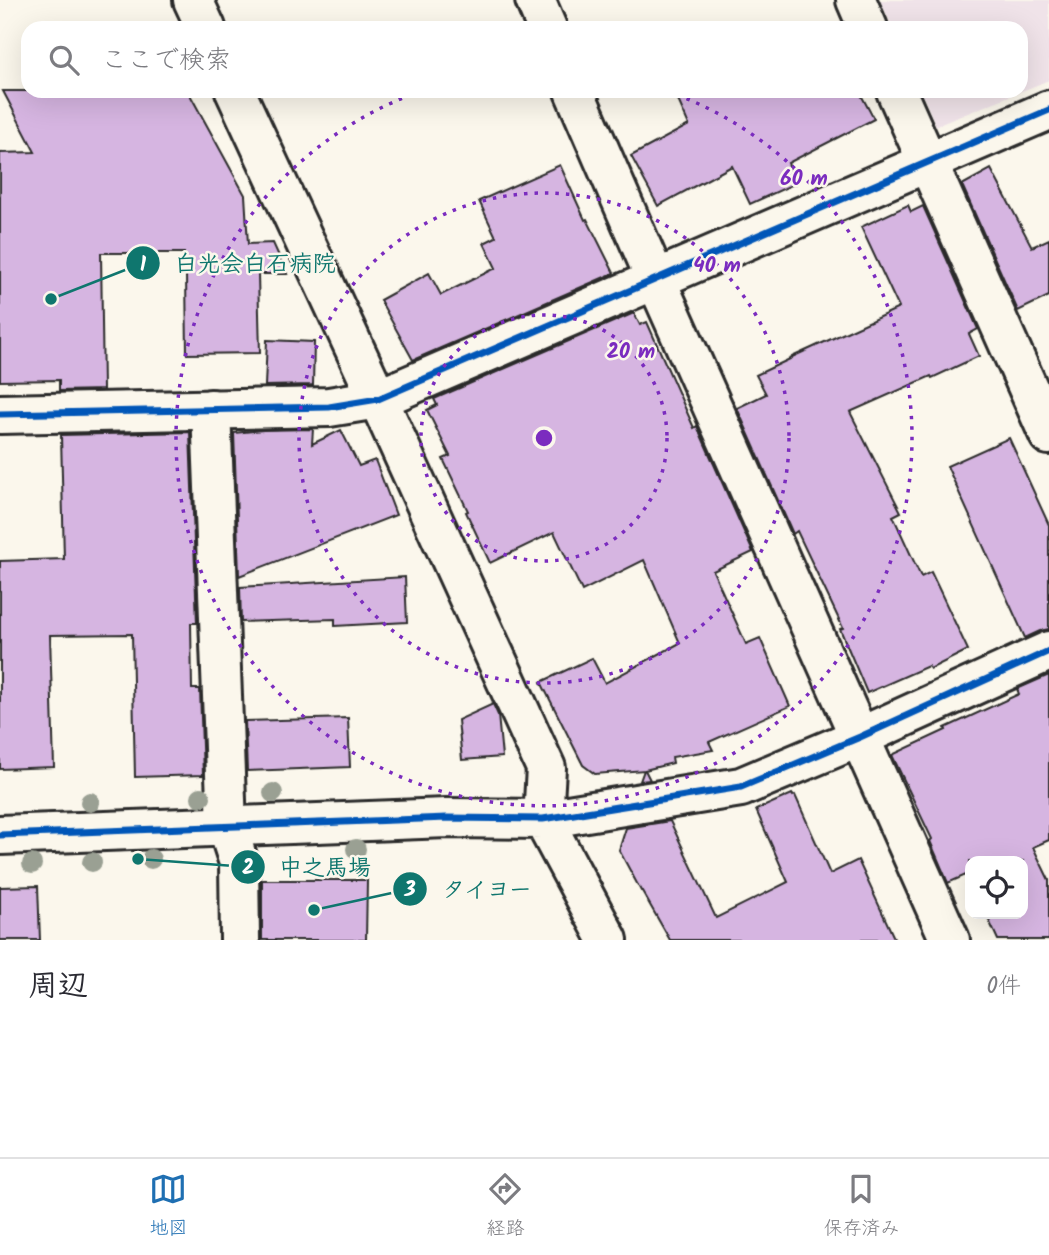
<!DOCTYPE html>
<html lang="ja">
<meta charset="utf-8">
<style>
body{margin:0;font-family:Kalam,"Klee One",sans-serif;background:#f7f7f7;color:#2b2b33}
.controls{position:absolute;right:21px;bottom:21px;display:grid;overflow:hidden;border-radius:14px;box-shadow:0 7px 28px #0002}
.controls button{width:63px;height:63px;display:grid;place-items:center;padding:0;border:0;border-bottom:2px solid #e1e1e2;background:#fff;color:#2b2b33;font:35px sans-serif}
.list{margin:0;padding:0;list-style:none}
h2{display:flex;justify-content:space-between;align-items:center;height:91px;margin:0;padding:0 28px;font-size:30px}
h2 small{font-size:23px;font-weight:400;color:#7c7c81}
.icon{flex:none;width:38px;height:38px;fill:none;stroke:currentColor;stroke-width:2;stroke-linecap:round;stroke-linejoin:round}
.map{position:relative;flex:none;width:1049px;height:940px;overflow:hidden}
.search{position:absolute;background:#fff;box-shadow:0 7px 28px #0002;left:21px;right:21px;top:21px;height:77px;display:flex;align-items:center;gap:18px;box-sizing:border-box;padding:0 24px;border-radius:21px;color:#7c7c81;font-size:26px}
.sheet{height:217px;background:#fff}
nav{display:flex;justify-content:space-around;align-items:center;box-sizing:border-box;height:98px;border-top:2px solid #e1e1e2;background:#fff;font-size:19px;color:#7c7c81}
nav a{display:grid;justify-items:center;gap:4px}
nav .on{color:#1f6fb2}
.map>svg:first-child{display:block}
</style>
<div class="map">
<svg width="1049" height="940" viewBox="0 0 1049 940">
<rect width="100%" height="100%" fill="#fbf7ec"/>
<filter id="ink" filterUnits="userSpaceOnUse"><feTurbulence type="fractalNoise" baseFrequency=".0143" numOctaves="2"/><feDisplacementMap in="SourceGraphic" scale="14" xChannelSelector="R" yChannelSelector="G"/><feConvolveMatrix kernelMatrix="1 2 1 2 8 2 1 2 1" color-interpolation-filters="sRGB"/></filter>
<g filter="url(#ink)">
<path fill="#f0e3e9" d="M880,0H1049V80L936,126L921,91H1021V28H893Z"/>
<g fill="#d6b5e1" stroke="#2b2b2b" stroke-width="2">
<path d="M3,91H188L245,195L248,244L273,243L287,274H258L260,353L187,354L186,273H184V253H101L103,390L59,391V380L0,381V153L35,152Z"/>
<path d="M674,91H859L874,119L788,163L796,183L750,204L732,166L658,206L631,156L689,125Z"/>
<path d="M560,165L585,220L587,219L614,273L413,360L380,300L429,273L441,295L496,268L484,243L496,237L479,201Z"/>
<path d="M991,169L1032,247L1049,239V296L1018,311L962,185Z"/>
<path d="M908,205L911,212L923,206L978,329L969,334L979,356L932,378L931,376L850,412L901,512L893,516L921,577L931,572L968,650L930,669L928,666L867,693L840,629L843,628L797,531L793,534L737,408L766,394L756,375L792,358V357L899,308L861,227Z"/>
<path d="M634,313L640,325L647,322L694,428L697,426L753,552L713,571L746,644L760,638L790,706L709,742L713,750L672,757L673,763L645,770L650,780L640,781L644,770L595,774L583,765L541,682L592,658L605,683L680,643L644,560L582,591L554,532L490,563L466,512L468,511L443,459L450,456L427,410L437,405L434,399Z"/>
<path d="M267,340L314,342L313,385L265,386Z"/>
<path d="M313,429L312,444L341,430L359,466L375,460L396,515L239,576L234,433L263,430Z"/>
<path d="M190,432L197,623H191L192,689H200L203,775L135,777L132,634L50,635L54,767L0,769V561L64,559L61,435Z"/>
<path d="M1009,438L1049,525V629L1040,631L1025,638L947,466Z"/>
<path d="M405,577L407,622L335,626V619L241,622L240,587Z"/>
<path d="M1049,675V840L1033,847L1049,880V940H998L986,914H1023V861H970V880L968,874L948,883L930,841L932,839L892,755L946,730L945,728L1019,694L1017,689Z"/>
<path d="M493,704L498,715L502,757L462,760L458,720Z"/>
<path d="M348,718L350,767L247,771L245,721Z"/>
<path d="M792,794L793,796L795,795L830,874L858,860L895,940H670L642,891H641L619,850L626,828L670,821L716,918L788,882L756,810Z"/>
<path d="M262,880H367L366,940H262Z"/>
<path d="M38,886L40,940H0V887Z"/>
</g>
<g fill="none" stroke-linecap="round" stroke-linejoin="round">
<g stroke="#2b2b2b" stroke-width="44">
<g id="minor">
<path d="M193,0L206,28"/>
<path d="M535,0L547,28"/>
<path d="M856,0L868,28"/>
<path d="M235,91L378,399L546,768L543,819L741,787L860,737L1049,651"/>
<path d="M574,91L656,280L950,940"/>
<path d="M896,91L1049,435"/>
<path d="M211,409L227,826L239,863L240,940"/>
<path d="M0,414L329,407L378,399L1049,110"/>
</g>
</g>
<g stroke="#2b2b2b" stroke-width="44">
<path id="tertiary" d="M0,835L447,818L543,819L608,940"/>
</g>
<use href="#minor" stroke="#fbf7ec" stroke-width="38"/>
<use href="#tertiary" stroke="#fbf7ec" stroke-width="38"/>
<g stroke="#fbf7ec" stroke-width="11">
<g id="cycleway">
<path d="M0,414L329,407L378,399L1049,110"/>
<path d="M0,835L447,818L543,819L741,787L860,737L1049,651"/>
</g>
</g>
<use href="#cycleway" stroke="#0057b8" stroke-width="7"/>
</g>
<g fill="#9aa093">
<circle cx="273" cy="793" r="10"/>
<circle cx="201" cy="797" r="10"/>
<circle cx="90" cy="802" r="10"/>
<circle cx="356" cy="849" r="10"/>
<circle cx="151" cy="859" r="10"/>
<circle cx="92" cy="862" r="10"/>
<circle cx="32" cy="864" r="10"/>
</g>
</g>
<g fill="none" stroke="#7b2cbf" stroke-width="3.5" stroke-dasharray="3.5 7">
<circle cx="544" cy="438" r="123"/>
<circle cx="544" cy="438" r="245"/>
<path d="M667 91A368 368 0 1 1 421 91"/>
</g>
<circle cx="544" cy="438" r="10" fill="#7b2cbf" stroke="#fbf7ec" stroke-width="3.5"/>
<g font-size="21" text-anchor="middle" font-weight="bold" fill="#7b2cbf" stroke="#fbf7ec" stroke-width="5" stroke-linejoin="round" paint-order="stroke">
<text x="804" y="185">60 m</text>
<text x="717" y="272">40 m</text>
<text x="631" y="358">20 m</text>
</g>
<path fill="none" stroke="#0f766e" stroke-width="2.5" d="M51 299L143 263M138 859L248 867M314 910L410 889"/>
<g fill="#0f766e" stroke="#fbf7ec" stroke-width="2.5">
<circle cx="51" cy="299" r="7"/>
<circle cx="138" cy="859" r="7"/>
<circle cx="314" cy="910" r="7"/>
<circle cx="143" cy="263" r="18"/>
<circle cx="248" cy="867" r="18"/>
<circle cx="410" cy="889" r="18"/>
</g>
<g font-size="21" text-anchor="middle" font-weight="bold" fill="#fff">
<text x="143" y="271">1</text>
<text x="248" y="874">2</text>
<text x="410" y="896">3</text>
</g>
<g font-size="23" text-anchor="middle" font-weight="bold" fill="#0f766e" stroke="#fbf7ec" stroke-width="5" stroke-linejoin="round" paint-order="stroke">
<text x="255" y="271">白光会白石病院</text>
<text x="325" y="875">中之馬場</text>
<text x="487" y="897">タイヨー</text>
</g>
</svg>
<div class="controls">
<button><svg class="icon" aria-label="locate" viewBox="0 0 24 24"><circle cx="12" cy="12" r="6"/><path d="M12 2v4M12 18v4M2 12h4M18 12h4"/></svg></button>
</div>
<div class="search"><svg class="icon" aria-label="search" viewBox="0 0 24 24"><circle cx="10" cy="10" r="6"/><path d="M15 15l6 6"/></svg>ここで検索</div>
</div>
<section class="sheet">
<h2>周辺<small>0件</small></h2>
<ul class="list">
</ul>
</section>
<nav>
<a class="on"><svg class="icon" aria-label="map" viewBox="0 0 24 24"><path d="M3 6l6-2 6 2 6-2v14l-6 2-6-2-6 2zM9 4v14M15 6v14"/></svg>地図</a>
<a><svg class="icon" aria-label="directions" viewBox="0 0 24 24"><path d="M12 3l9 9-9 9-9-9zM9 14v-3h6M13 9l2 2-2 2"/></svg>経路</a>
<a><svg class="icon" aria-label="saved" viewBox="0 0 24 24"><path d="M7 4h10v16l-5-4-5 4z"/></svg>保存済み</a>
</nav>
